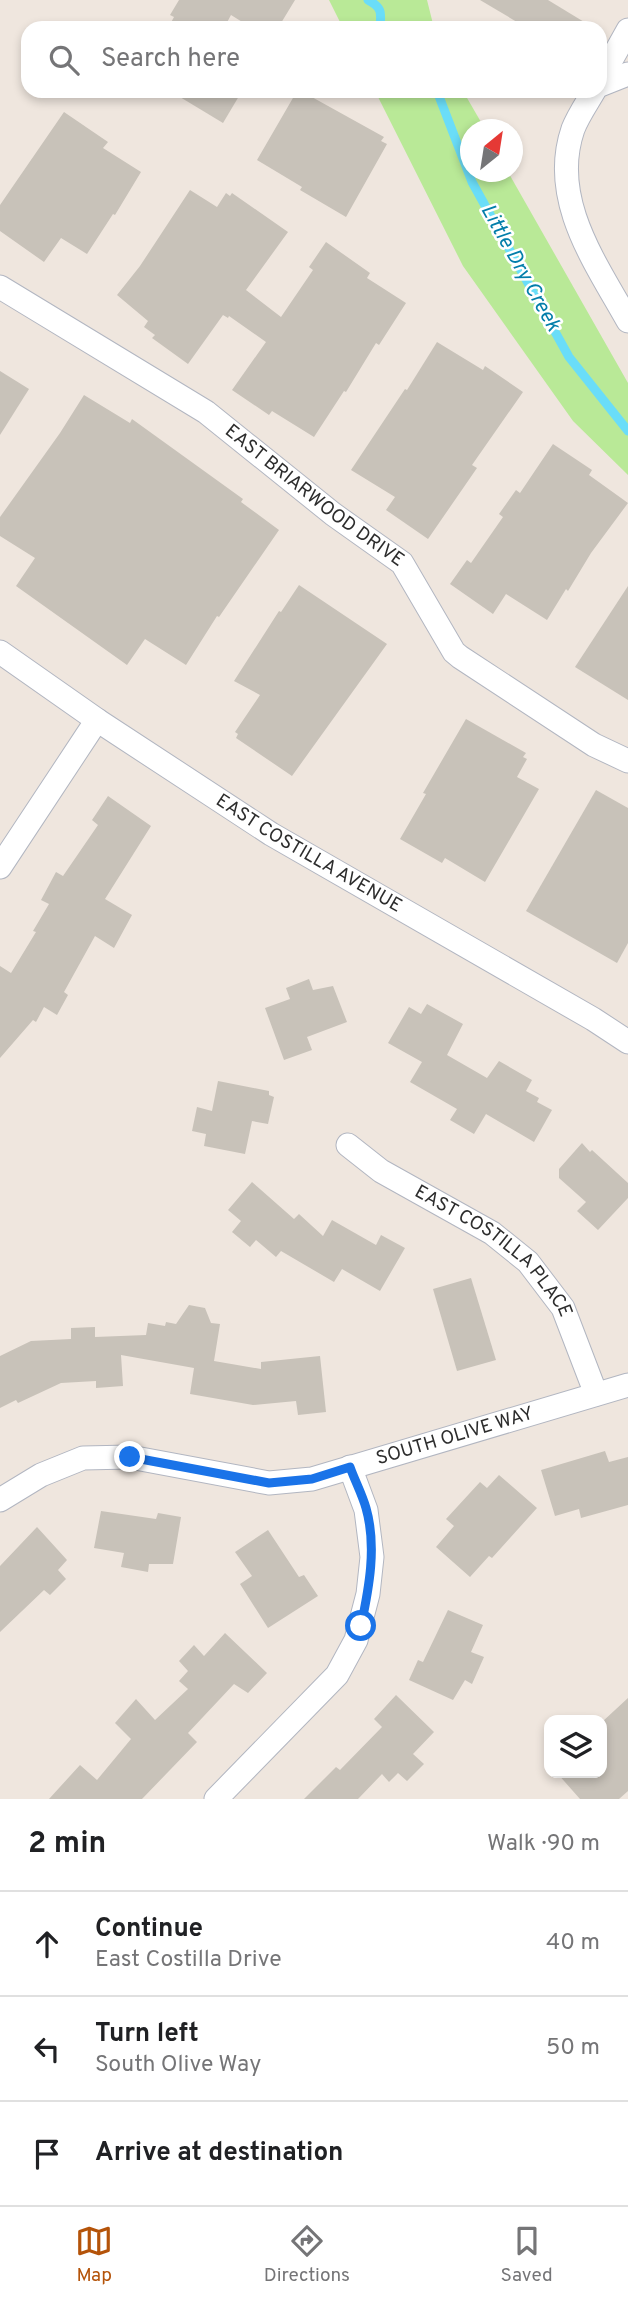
<!DOCTYPE html>
<meta charset="utf-8">
<style>
body{margin:0;font-family:Overpass,sans-serif;background:#f6f6f6;color:#202124}
.controls{position:absolute;right:21px;bottom:21px;display:grid;overflow:hidden;border-radius:14px;box-shadow:0 4px 10px #0003}
.controls button{width:63px;height:63px;display:grid;place-items:center;padding:0;border:0;border-bottom:2px solid #e0e0e0;background:#fff;color:#202124;font:35px sans-serif}
.compass{position:absolute;left:460px;top:119px;width:63px;height:63px;border-radius:50%;background:#fff;box-shadow:0 4px 10px #0003;rotate:30deg}
.stop{position:absolute;width:21px;height:21px;margin:-16px;border:5px solid #1a73e8;border-radius:50%;background:#fff}
.stop.end{background:#1a73e8;border-color:#fff;box-shadow:0 2px 7px #0008}
.list{margin:0;padding:0;list-style:none}
h2{display:flex;justify-content:space-between;align-items:center;height:91px;margin:0;padding:0 28px;font-size:30px}
h2 small{font-size:23px;font-weight:400;color:#757577}
.list li{display:grid;grid-template-columns:46px 1fr auto;gap:21px;align-items:center;box-sizing:border-box;height:105px;padding:0 28px;border-top:2px solid #e0e0e0}
.list b{display:block;font-size:26px;white-space:nowrap}
.list p{margin:0;font-size:23px;white-space:nowrap;color:#757577}
.list em{font-size:23px;font-style:normal;color:#757577}
.icon{flex:none;width:38px;height:38px;fill:none;stroke:currentColor;stroke-width:2;stroke-linecap:round;stroke-linejoin:round}
.map{position:relative;flex:none;width:628px;height:1799px;overflow:hidden}
.search{position:absolute;background:#fff;box-shadow:0 4px 10px #0003;left:21px;right:21px;top:21px;height:77px;display:flex;align-items:center;gap:18px;box-sizing:border-box;padding:0 24px;border-radius:21px;color:#757577;font-size:26px}
.sheet{height:406px;background:#fff}
nav{display:flex;justify-content:space-around;align-items:center;box-sizing:border-box;height:98px;border-top:2px solid #e0e0e0;background:#fff;font-size:19px;color:#757577}
nav a{display:grid;justify-items:center;gap:4px}
nav .on{color:#b45309}
.map>svg:first-child{display:block}
</style>
<div class="map">
<svg width="628" height="1799" viewBox="0 0 628 1799">
<rect width="100%" height="100%" fill="#efe6de"/>
<g fill="#b9e997">
<path d="M329,0H427L434,28H343Z"/>
<path d="M375,91H463L485,129L470,130V172H508L628,383V475L573,421L463,266Z"/>
</g>
<g fill="none" stroke-linecap="round" stroke-linejoin="round">
<g stroke="#6addf8" stroke-width="9">
<path d="M368,0C383,8 381,13 380,28"/>
<path d="M437,91L472,182L569,357L628,431"/>
</g>
</g>
<g fill="#c8c2b9">
<path d="M179,0H295L278,28H252L231,15L224,28H168L174,17L170,15Z"/>
<path d="M480,0H548L594,28H527Z"/>
<path d="M170,91H242L223,123Z"/>
<path d="M297,91H301L384,137L381,141L387,144L346,217L300,190L302,187L257,160Z"/>
<path d="M64,112L108,142L103,148L141,172L115,215L113,214L87,254L61,238L44,262L0,231V205Z"/>
<path d="M190,190L217,207L226,193L230,196L232,193L288,232L246,290L281,317L313,270L309,267L326,242L370,273L367,278L406,303L379,345L376,343L346,392L344,391L314,437L272,411L269,415L232,390L266,342L229,316L228,318L223,315L188,364L152,338L155,335L144,327L148,321L117,295L140,266Z"/>
<path d="M437,342L483,370L485,366L523,392L472,465L477,468L428,539L386,510L395,497L351,470L405,389L407,390Z"/>
<path d="M0,371L29,389L0,435Z"/>
<path d="M84,395L130,423L132,419L243,499L241,502L279,530L219,617L217,616L186,665L145,639L127,665L16,586L35,558L0,536V517L60,433Z"/>
<path d="M553,444L592,470L589,475L628,503L591,553L568,591L566,589L547,620L506,594L493,614L450,584L467,560L471,563L503,517L499,514L516,490L520,493Z"/>
<path d="M299,585L387,644L292,776L236,738L238,734L235,732L260,695L234,681L279,611L281,612Z"/>
<path d="M628,586V700L575,667Z"/>
<path d="M466,719L526,753L523,757L527,759L517,777L539,789L485,882L445,858L442,863L400,839L426,794L423,793Z"/>
<path d="M596,790L628,808V943L617,963L526,911Z"/>
<path d="M108,796L151,826L105,899L132,915L114,948L95,936L64,992L68,995L57,1015L44,1007L36,1022L33,1020L0,1058V966L11,973L36,932L33,931L49,904L41,900L56,872L63,876L98,825L92,820Z"/>
<path d="M309,979L313,990L333,986L347,1022L307,1037L312,1050L284,1060L265,1008L290,999L286,988Z"/>
<path d="M427,1004L463,1024L447,1055L487,1078L499,1061L532,1080L526,1091L539,1098L537,1102L552,1110L534,1142L486,1114L474,1134L450,1120L457,1109L410,1082L422,1062L388,1043L409,1007L421,1014Z"/>
<path d="M218,1081L269,1091V1095L274,1097L268,1124L252,1121L245,1154L204,1146L206,1134L192,1131L197,1107L212,1111Z"/>
<path d="M582,1143L590,1152L592,1150L628,1183V1198L598,1230L577,1211L586,1202L559,1178V1169Z"/>
<path d="M252,1182L294,1219L299,1214L323,1236L332,1220L376,1245L381,1235L405,1248L380,1291L342,1269L334,1282L281,1251L276,1257L256,1240L250,1247L232,1232L241,1221L228,1210Z"/>
<path d="M471,1278L496,1360L457,1371L433,1289Z"/>
<path d="M189,1305L205,1308L211,1323L220,1324L214,1361L261,1369V1362L320,1356L326,1412L298,1415L296,1401L253,1405L190,1394L194,1368L121,1355L123,1386L96,1388V1381L61,1383L18,1403L16,1400L0,1408V1356L31,1341L71,1339V1328L95,1327V1337L146,1335L148,1323L165,1326L166,1322L176,1324Z"/>
<path d="M605,1451L609,1462L628,1457V1505L581,1518L579,1509L555,1516L541,1470Z"/>
<path d="M499,1475L537,1508L492,1558L489,1556L470,1577L436,1547L454,1526L446,1519L480,1482L487,1488Z"/>
<path d="M101,1511L156,1519L158,1513L181,1517L173,1564H149L148,1572L121,1567L124,1553L94,1548Z"/>
<path d="M37,1527L67,1560L58,1570L66,1579L50,1595L44,1590L0,1632V1566Z"/>
<path d="M268,1530L299,1577L304,1575L318,1596L268,1628L240,1584L252,1576L235,1552Z"/>
<path d="M448,1610L483,1625L471,1652L484,1657L472,1684L465,1680L453,1700L409,1680L418,1660L423,1662Z"/>
<path d="M225,1633L267,1673L248,1693L234,1684L188,1733L197,1742L142,1799H49L80,1765L97,1780L131,1739L115,1723L136,1699L155,1720L188,1689L179,1681L188,1671L179,1661L194,1645L204,1656Z"/>
<path d="M396,1695L434,1732L413,1754L424,1764L407,1781L398,1773L389,1782L382,1774L358,1799H304L336,1767L340,1770L382,1727L374,1719Z"/>
<path d="M628,1698V1791L619,1799H580L557,1773H602V1722Z"/>
</g>
<g fill="none" stroke-linecap="round" stroke-linejoin="round">
<g stroke="#b2b6c1" stroke-width="25">
<g id="minor">
<path d="M600,80L628,30"/>
<path d="M600,85L628,74"/>
<path d="M594,91C587,103 578,116 573,129C549,199 595,262 628,321"/>
<path id="s1" d="M0,287L206,412L333,514L402,563L454,652L460,657L594,745L628,761"/>
<path id="s2" d="M0,652L97,720L271,834L593,1019L628,1042"/>
<path d="M0,867L97,720"/>
<path id="s3" d="M348,1145L381,1171L492,1233L528,1262L563,1308L596,1394"/>
<path id="s4" d="M0,1500L41,1475L83,1458L130,1457L269,1483L312,1479L628,1385"/>
<path d="M216,1799L337,1675L356,1640L368,1594L372,1557L366,1510L350,1467"/>
</g>
</g>
<use href="#minor" stroke="#fff" stroke-width="23"/>
</g>
<g fill="none" stroke-linecap="round" stroke-linejoin="round">
<path stroke="#1a73e8" stroke-width="9" d="M130,1457L269,1483L312,1479L350,1467C355,1481 362,1494 366,1508C377,1546 369,1588 361,1626"/>
</g>
<g text-anchor="middle" dominant-baseline="central" stroke-width="5" stroke-linejoin="round" paint-order="stroke">
<g font-size="19" fill="#2d2d2d" stroke="#fff">
<text stroke="none"><textPath href="#s1" startOffset="378">EAST BRIARWOOD DRIVE</textPath></text>
<text stroke="none"><textPath href="#s2" startOffset="369">EAST COSTILLA AVENUE</textPath></text>
<text stroke="none"><textPath href="#s3" startOffset="182">EAST COSTILLA PLACE</textPath></text>
<text stroke="none"><textPath href="#s4" startOffset="474">SOUTH OLIVE WAY</textPath></text>
</g>
<g font-size="21" font-style="italic" fill="#037eaa" stroke="#fff">
<text transform="translate(520 268) rotate(61)">Little Dry Creek</text>
</g>
</g>
</svg>
<div class="controls">
<button><svg class="icon" aria-label="layers" viewBox="0 0 24 24"><path d="M12 4l9 5-9 5-9-5zM3 14l9 5 9-5"/></svg></button>
</div>
<svg class="compass" viewBox="-18 -18 36 36"><path d="M0-13l5 13h-10z" fill="#e53935"/><path d="M0 13l5-13h-10z" fill="#757577"/></svg>
<div class="stop" style="left:361px;top:1626px"></div>
<div class="stop end" style="left:130px;top:1457px"></div>
<div class="search"><svg class="icon" aria-label="search" viewBox="0 0 24 24"><circle cx="10" cy="10" r="6"/><path d="M15 15l6 6"/></svg>Search here</div>
</div>
<section class="sheet">
<h2>2 min<small>Walk · 90 m</small></h2>
<ul class="list">
<li><svg class="icon" aria-label="ahead" viewBox="0 0 24 24"><path d="M12 20V5M6 11l6-6 6 6"/></svg><div><b>Continue</b><p>East Costilla Drive</p></div><em>40 m</em></li>
<li><svg class="icon" aria-label="left" viewBox="0 0 24 24"><path d="M17 20v-9H6M10 6l-5 5 5 5"/></svg><div><b>Turn left</b><p>South Olive Way</p></div><em>50 m</em></li>
<li><svg class="icon" aria-label="arrive" viewBox="0 0 24 24"><path d="M6 21V4h12l-3 4 3 4H6"/></svg><div><b>Arrive at destination</b></div></li>
</ul>
</section>
<nav>
<a class="on"><svg class="icon" aria-label="map" viewBox="0 0 24 24"><path d="M3 6l6-2 6 2 6-2v14l-6 2-6-2-6 2zM9 4v14M15 6v14"/></svg>Map</a>
<a><svg class="icon" aria-label="directions" viewBox="0 0 24 24"><path d="M12 3l9 9-9 9-9-9zM9 14v-3h6M13 9l2 2-2 2"/></svg>Directions</a>
<a><svg class="icon" aria-label="saved" viewBox="0 0 24 24"><path d="M7 4h10v16l-5-4-5 4z"/></svg>Saved</a>
</nav>
